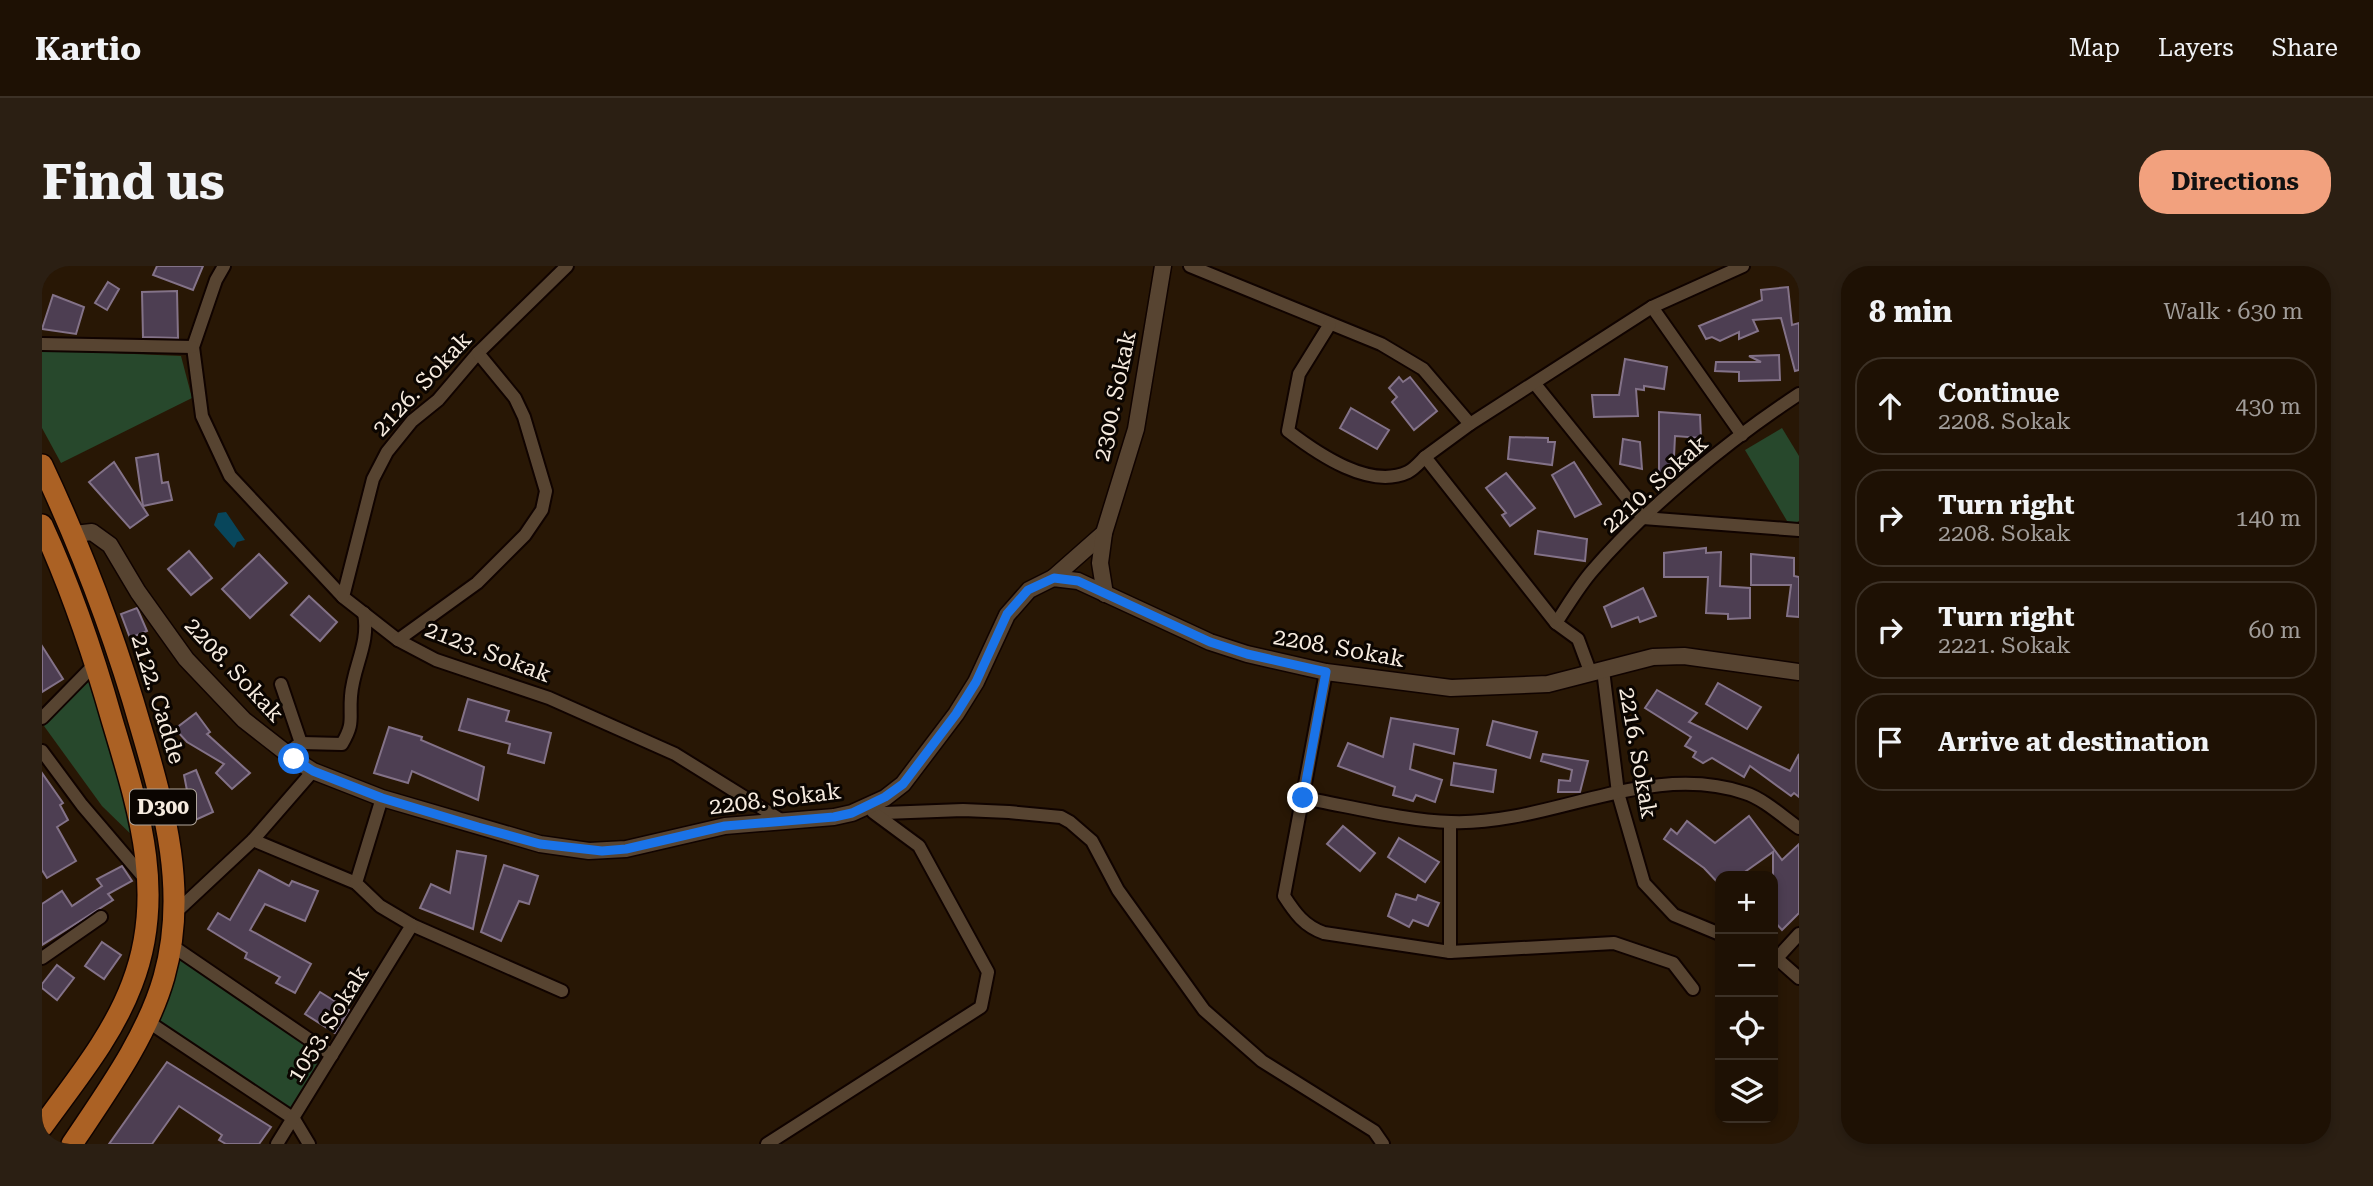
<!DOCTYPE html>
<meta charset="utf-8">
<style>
body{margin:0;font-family:"Roboto Serif",serif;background:#2b1f13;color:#f1f3f6}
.controls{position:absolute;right:21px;bottom:21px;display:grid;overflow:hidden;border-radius:14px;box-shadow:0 4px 10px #0003}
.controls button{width:63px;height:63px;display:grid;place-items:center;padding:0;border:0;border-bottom:2px solid #3c3126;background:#1e1104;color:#f1f3f6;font:35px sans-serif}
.stop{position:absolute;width:21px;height:21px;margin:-16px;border:5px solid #1a73e8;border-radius:50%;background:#fff}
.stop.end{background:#1a73e8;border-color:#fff;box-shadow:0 2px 7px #0008}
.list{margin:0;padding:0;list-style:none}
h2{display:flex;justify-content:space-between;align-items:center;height:91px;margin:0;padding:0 28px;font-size:30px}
h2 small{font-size:23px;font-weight:400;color:#a19d9a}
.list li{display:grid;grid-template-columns:46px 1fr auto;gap:21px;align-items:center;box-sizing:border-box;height:98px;margin:0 14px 14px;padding:0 14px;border:2px solid #3c3126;border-radius:28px}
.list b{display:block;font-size:26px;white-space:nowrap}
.list p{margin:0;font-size:23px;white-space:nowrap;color:#a19d9a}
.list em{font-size:23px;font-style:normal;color:#a19d9a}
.icon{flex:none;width:38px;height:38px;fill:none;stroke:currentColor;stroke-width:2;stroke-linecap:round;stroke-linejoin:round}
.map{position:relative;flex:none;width:1757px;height:878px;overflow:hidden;border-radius:28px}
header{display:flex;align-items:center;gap:42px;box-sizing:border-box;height:98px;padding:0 35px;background:#1e1104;border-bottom:2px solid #3c3126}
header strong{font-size:33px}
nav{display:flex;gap:38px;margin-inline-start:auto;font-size:24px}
.intro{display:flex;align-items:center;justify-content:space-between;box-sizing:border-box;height:168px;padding:0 42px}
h1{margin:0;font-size:49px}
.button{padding:18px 32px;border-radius:28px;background:#f2a17e;color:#111;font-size:24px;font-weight:700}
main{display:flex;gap:42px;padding:0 42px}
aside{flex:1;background:#1e1104;border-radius:28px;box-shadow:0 4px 10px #0003}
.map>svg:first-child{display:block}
</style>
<header>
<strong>Kartio</strong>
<nav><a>Map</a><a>Layers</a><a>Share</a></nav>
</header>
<div class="intro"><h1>Find us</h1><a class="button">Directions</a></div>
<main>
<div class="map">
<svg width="1757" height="878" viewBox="0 0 1757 878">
<rect width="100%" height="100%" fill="#281705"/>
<g fill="#27482c">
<path d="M0,84L139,90L150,132L19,197L0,162Z"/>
<path d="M1740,162L1757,190V255L1748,260L1703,184Z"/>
<path d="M49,411L99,578L60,540L2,460Z"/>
<path d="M129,679L290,789L252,853L105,755Z"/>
</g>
<path fill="#08465b" d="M184,246L203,274L195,276L192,282L172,259L176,247Z"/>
<g fill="#4d3e52" stroke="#837288" stroke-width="2">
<path d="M115,0H161L151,24L111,9Z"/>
<path d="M66,16L77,23L65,44L53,37Z"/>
<path d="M1746,21L1750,59L1757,57V104L1753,105L1739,52L1711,54L1716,65L1697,73V66L1678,75L1670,71L1664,73L1657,60L1720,34L1719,24Z"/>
<path d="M135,25L136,72L101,71L100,26Z"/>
<path d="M11,29L42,41L34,68L0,63Z"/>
<path d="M1737,89L1738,114L1697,115V106L1673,105L1674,96H1719L1707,90Z"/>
<path d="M1583,93L1625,101L1622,123L1602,120V124L1594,123L1596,150L1552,151L1550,129H1577Z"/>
<path d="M1357,111L1361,116L1368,111L1395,145L1372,164L1350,136L1355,131L1347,122Z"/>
<path d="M1309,142L1347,164L1335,183L1298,162Z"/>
<path d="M1617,146L1658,149L1659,172L1633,170L1631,212L1617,210Z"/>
<path d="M1468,171L1506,172V176H1513L1510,199L1466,193Z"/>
<path d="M1581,173L1598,176L1600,203L1578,198Z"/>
<path d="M116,188L120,217L126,216L130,234L101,240L94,192Z"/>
<path d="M72,196L106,249L88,262L47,216Z"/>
<path d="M1532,196L1559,238L1533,251L1510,209Z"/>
<path d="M1464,207L1493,242L1468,260L1460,249L1464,247L1444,222Z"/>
<path d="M1496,265L1545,273L1543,295L1493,288Z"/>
<path d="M1664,282V287L1679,286L1678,320L1708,322V352L1686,353V348L1664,347L1666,311H1622V287Z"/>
<path d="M147,285L170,312L149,329L126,303Z"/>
<path d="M217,288L245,317L208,352L180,323Z"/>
<path d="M1709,288L1752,292V310L1757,311V351L1745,350L1749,319H1709Z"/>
<path d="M1601,322L1614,350L1598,356L1596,351L1570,361L1562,341Z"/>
<path d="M267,330L295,356L278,375L249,349Z"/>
<path d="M95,342L105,365L88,372L79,348Z"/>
<path d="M0,380L21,413L0,426Z"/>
<path d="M1676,417L1719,441L1705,463L1664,438Z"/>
<path d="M1615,424L1655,447L1647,456L1748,505L1757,488V531L1752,527L1749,530L1708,500L1702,511L1670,492L1661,497L1651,491L1654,486L1643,480L1649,471L1603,442Z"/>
<path d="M426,433L467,445L464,455L509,467L502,497L466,487L468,478L417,464Z"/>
<path d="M154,447L168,466L165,468L208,507L190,523L174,507L182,498L145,476L133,463Z"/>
<path d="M1349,452L1416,463L1412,488L1372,478L1368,503L1400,514L1393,536L1374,529L1371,535L1351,529L1353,521L1296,500L1306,477L1341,491Z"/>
<path d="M1451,455L1495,466L1488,492L1445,479Z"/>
<path d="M347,461L380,471L379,474L442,501L436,534L370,505L366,517L332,507Z"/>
<path d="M1501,488L1546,495L1538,526H1516L1517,514L1528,515L1530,504L1499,495Z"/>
<path d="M1412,497L1454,504L1451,526L1409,519Z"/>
<path d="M154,504L171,546L151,555L142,509Z"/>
<path d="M0,507L21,537L18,539L26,554L15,561L34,595L5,612L0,604Z"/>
<path d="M1707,550L1740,594L1757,578V647L1740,664L1731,654V586L1697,610H1678V619L1662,602L1622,573L1629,563L1635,568L1645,555L1673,577Z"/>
<path d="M1301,560L1333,587L1318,605L1285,578Z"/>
<path d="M1357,572L1397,596L1383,616L1346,591Z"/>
<path d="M415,585L444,590L431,663L378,642L389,618L408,627Z"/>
<path d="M462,599L496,610L487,638L477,635L459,675L439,666Z"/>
<path d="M80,600L90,615L66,628L71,634L0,679V638L20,625L30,640L60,620L55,613Z"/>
<path d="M217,604L247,620L250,615L276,625L263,655L223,638L208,664L269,698L253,727L234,717L238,711L203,692L205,687L166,663L176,647L188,654Z"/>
<path d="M1354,628L1374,634L1376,629L1397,637L1386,660L1371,654L1367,661L1346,650Z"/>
<path d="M60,676L79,689L62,713L43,700Z"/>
<path d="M15,699L32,712L15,734L0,722V718Z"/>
<path d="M278,726L307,744L293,767L263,748Z"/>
<path d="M125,796L229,861L217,878H184L177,874L180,869L137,840L110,878H67Z"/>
</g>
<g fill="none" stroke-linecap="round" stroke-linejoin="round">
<g stroke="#100300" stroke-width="16">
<g id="minor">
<path d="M182,0L174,14L151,81L160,150L188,210L301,331L356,374L394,394L507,432L633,488L739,554"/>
<path d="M1148,0L1339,78L1381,103L1428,158"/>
<path d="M1756,0L1757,1"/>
<path d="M1610,41L1700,169"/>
<path d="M1288,58L1257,108L1246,165C1276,188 1328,224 1366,206C1372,203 1378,196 1383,191"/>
<path d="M0,78L151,81"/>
<path d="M1493,118L1601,252L1757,264"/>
<path d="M301,331L331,213L345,186L370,155L396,134L436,87L525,0"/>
<path d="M1514,357C1526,339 1537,320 1551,304C1605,241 1687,174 1757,128"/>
<path d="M356,374L435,317L483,269L500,244L504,225L482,151L473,132L436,87"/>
<path d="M1561,404L1576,527L1602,617L1632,649L1678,668"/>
<path d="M1284,406L1242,630C1253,647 1262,660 1282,667L1408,686V556"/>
<path d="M1549,408L1536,373L1514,357L1383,191L1428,158L1610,41L1701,0"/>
<path d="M239,418L259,477L253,481"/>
<path d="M0,452L54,397"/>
<path d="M259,477L300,478C313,456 307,453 309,430C311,400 328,378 322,347"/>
<path d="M0,485L40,539L104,614"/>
<path d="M1261,532C1306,540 1365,555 1409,556C1507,560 1606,494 1703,527C1722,533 1741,551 1757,562"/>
<path d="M825,541L842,547L921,544L967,546L1019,551L1028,556L1050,575L1076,624L1162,744L1220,795L1332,865L1341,878"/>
<path d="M211,574L314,617"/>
<path d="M134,646L211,574L271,505"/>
<path d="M370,659L520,725"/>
<path d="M129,679L290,789"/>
<path d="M1408,686L1572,677L1631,697L1651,723"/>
<path d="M1731,689L1757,712"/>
<path d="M1736,691L1757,668"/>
<path d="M0,692L59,651"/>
<path d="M105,755L252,853L267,878"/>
<path d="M235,878L370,659L338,640L314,617L340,532"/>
<path d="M725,878L939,741L946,706L877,580L831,546"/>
</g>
</g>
<g stroke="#100300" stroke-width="19">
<g id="tertiary">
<path d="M32,268L50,266L68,279L96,326L144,393L202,454L252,493L271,505L340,532L498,578L547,585L584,583L683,560L792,551L810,547L843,532L861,518L914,448L934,416L965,349L987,324L1011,312L1036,315L1168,376L1205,388L1284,406L1409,422L1506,418L1611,391L1642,390L1757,406"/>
<path d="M1011,312L1062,267"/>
<path d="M1063,328L1058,297L1062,267L1094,163L1121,0"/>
</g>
</g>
<g stroke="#100300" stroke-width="24">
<g id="trunk">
<path d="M0,199C40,284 73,371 99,462C123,544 146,626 122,711C105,771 64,827 30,878"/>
<path d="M0,259C29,322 51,387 70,454C96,541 125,628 90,718C70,771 33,815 0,861"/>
</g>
</g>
<use href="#minor" stroke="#574431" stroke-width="12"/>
<use href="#tertiary" stroke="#574431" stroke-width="16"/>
<use href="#trunk" stroke="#ab6124" stroke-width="21"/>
</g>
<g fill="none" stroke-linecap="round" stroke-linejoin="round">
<path stroke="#1a73e8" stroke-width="9" d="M252,493L271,505L340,532L436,561L498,578L560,585L584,583L683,560L792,551L810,547L843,531L861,518L914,448L934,416L965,348L986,324L1012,312L1036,315L1168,376L1205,388L1284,406L1261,532"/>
</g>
<g text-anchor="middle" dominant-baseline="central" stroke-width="6" stroke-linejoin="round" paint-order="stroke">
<rect fill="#0b0501" stroke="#b0a69c" stroke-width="2" x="88" y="523.5" width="66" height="35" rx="5"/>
<g font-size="21" font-weight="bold" fill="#f6ebdf">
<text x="121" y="541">D300</text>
</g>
<g font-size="23" fill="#f6ebdf" stroke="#0b0501">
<text transform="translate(380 118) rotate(-47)">2126. Sokak</text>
<text transform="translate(1073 130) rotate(-78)">2300. Sokak</text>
<text transform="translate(1613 218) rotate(-42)">2210. Sokak</text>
<text transform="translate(1297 382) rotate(10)">2208. Sokak</text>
<text transform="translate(446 386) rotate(21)">2123. Sokak</text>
<text transform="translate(192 404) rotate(47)">2208. Sokak</text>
<text transform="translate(116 433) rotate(73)">2122. Cadde</text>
<text transform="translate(1596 487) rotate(80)">2216. Sokak</text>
<text transform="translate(733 533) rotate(-7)">2208. Sokak</text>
<text transform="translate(286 758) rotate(-58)">1053. Sokak</text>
</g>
</g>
</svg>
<div class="controls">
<button>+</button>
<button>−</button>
<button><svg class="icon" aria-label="locate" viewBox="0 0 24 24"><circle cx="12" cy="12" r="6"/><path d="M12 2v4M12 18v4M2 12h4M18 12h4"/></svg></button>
<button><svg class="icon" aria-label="layers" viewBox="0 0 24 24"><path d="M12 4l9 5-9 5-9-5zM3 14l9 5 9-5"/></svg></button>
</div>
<div class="stop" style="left:252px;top:493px"></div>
<div class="stop end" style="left:1261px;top:532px"></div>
</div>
<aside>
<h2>8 min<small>Walk · 630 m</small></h2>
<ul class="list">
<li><svg class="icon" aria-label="ahead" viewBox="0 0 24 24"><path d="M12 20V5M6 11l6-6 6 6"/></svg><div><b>Continue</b><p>2208. Sokak</p></div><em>430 m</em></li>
<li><svg class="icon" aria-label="right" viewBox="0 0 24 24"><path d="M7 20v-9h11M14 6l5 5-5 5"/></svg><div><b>Turn right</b><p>2208. Sokak</p></div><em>140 m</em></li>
<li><svg class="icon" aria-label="right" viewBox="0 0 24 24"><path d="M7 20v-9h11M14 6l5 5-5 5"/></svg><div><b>Turn right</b><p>2221. Sokak</p></div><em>60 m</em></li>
<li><svg class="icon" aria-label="arrive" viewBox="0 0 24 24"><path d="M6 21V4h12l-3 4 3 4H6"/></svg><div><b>Arrive at destination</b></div></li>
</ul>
</aside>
</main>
